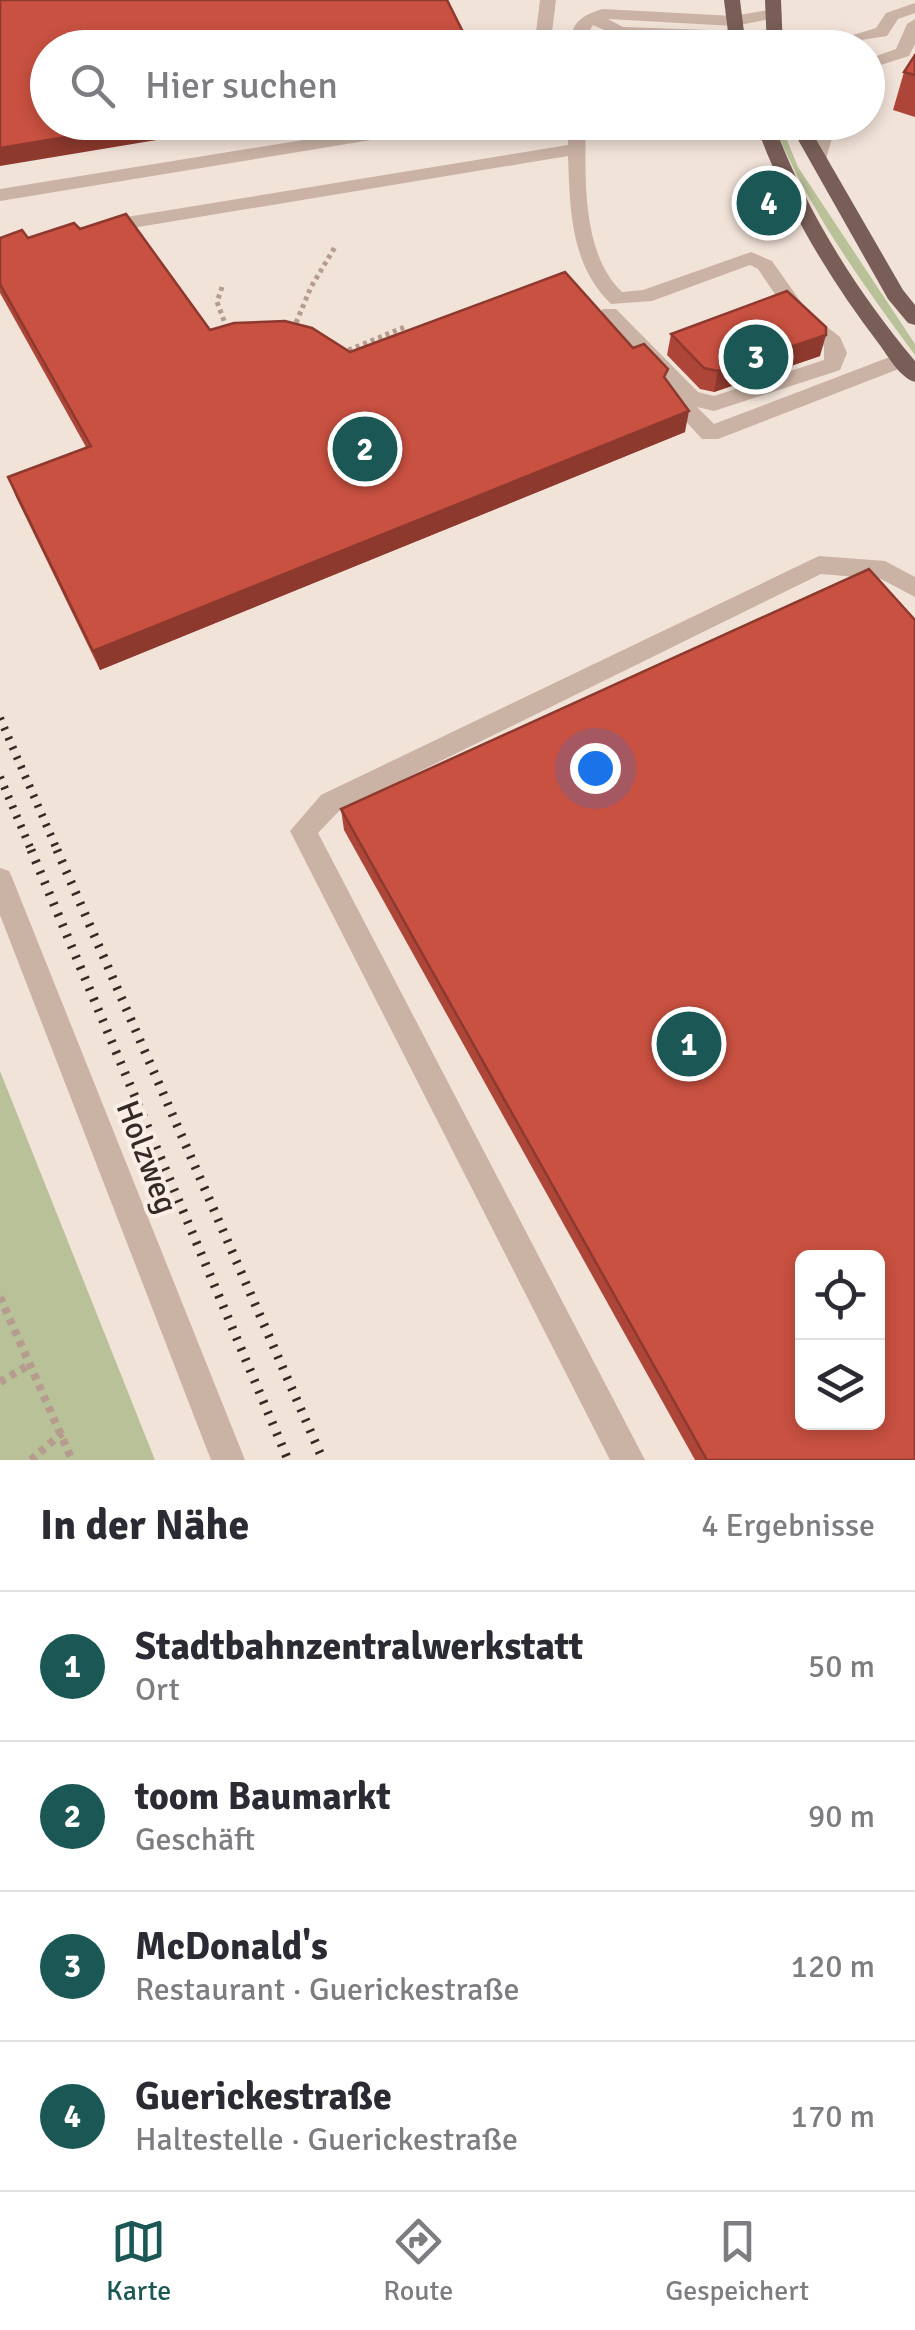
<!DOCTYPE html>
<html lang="de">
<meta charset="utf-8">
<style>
body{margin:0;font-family:Signika,sans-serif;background:#f7f7f7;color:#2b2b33}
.controls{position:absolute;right:30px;bottom:30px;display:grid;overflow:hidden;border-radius:15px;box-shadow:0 5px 15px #0003}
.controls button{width:90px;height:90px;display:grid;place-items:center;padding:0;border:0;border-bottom:2px solid #e1e1e2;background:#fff;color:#2b2b33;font:50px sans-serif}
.you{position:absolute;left:595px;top:768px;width:35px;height:35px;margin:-25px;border:8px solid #fff;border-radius:50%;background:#1a73e8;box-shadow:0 0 0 15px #1a73e833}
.badge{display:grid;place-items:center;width:65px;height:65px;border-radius:50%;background:#1b5855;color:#fff;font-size:32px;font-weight:700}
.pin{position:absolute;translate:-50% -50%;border:5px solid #fff;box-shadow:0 2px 10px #0006}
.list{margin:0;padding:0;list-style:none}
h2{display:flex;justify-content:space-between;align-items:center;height:130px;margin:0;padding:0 40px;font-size:42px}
h2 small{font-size:32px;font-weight:400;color:#7c7c81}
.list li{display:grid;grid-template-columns:65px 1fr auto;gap:30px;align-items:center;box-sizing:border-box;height:150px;padding:0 40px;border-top:2px solid #e1e1e2}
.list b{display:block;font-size:38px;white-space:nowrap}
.list p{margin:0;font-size:32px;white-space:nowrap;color:#7c7c81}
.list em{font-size:32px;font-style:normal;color:#7c7c81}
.icon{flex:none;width:55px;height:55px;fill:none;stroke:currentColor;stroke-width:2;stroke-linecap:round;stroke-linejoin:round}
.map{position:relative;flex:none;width:915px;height:1460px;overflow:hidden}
.search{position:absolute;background:#fff;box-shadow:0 5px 15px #0003;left:30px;right:30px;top:30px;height:110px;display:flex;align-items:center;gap:25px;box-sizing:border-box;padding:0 35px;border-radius:55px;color:#7c7c81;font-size:38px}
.sheet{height:730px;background:#fff}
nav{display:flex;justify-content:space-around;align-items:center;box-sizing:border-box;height:140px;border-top:2px solid #e1e1e2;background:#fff;font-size:28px;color:#7c7c81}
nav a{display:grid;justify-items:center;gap:5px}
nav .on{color:#1b5855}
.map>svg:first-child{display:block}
</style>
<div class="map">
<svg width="915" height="1460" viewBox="0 0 915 1460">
<rect width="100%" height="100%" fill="#f2e3d9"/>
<g fill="#b9c199">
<path d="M773,123H780L798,167L915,344V355C861,282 807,207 773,123Z"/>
<path d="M0,1071L155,1460H0Z"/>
</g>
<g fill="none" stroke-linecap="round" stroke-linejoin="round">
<g stroke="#b69b8f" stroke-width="5" stroke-dasharray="4 4" stroke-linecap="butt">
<path d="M467,48L489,44"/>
<path d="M222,287L217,302L229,334"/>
<path d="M293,330L311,287L335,247"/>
<path d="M341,353L405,327"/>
</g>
<g stroke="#b69b8f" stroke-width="8" stroke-dasharray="6 6" stroke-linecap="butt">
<path d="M0,1297L72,1460"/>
<path d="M0,1382L27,1366"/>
<path d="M31,1460L62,1433"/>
</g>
<g fill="#cab2a5" fill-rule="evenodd">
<path d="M540,0H556L550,48H534Z"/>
<path d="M915,3V13L898,19L887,36L861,40L853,35L876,28L886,13Z"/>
<path d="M603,9L734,16L774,9L782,14L780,17L734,26L608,19L623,27L736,31L811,48L620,37L593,25L587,35V48H571C569,23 582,15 603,9Z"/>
<path d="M915,19V44L909,56L868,69V59L896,49L907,24Z"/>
<path d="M414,122H459L450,127L0,201V189Z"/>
<path d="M568,122H586C585,175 581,253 622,292L643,290L751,252L772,261L808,312L840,337L847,353L840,370L714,411L697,407L714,424L895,355H909L912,360L909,365L718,439H702L667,401L664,396L670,390L602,319V309H616L698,392L714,396L824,360V346L794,322L758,269L750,265L652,301L611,304C570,264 570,209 568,156L102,233L93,227L102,221L568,145Z"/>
<path d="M811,122H829L833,134L825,163L819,165L810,159L815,134Z"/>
<path d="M819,556L885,561L915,577V597L881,579L821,574L339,811L318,833L645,1460H610L290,831L321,795Z"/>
<path d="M0,868L9,871L13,880L245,1460H211L0,915Z"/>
</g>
<g fill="#785e57" fill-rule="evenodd">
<path d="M724,0H740L746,48H730Z"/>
<path d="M765,0H781L783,48H767Z"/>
<path d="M755,122H773C806,211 855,289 915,361V382C900,378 888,356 879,344C827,276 784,203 755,122Z"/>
<path d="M788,122H806L903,290L915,305V325L908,323L888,299Z"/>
</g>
<g stroke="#362a27" stroke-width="8" stroke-dasharray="2.5 8" stroke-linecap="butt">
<path d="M0,718L58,852"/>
<path d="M0,777L32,852"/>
</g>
<g stroke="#362a27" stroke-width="9" stroke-dasharray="2.5 9" stroke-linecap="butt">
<path d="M31,850L288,1460"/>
<path d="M57,850L323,1460"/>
</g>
</g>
<g fill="#ad4638">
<path d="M915,55V117L893,110L904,72Z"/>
<path d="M80,229L210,330L350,352L633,348L666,380L685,432L100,670L16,497L8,477L86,447L0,293V238H28Z"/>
<path d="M671,334L820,356L714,392L700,389L667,355Z"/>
<path d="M341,809L915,1460H695L344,830Z"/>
</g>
<g fill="#8d392e">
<path d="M157,122H265L0,166V148Z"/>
<path d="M826,335L820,356L714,392L718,371Z"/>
<path d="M689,411L685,432L100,670L93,651Z"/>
</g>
<g fill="#c95141" stroke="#8d392e" stroke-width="2.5" fill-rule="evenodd">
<path d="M0,0H447L471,48H48V122H157L0,148Z"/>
<path d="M915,55V75L904,72Z"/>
<path d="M126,214L210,330L234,323L285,321L312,328L350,352L565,272L633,348L644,344L668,369L664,377L689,411L93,651L8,477L91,446L0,284V238L22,230L28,238L74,223L80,229Z"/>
<path d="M787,291L826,327V335L718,371L704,368L671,334Z"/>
<path d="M869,569L915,620V1460H707L341,809ZM802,1258H878V1422H802Z"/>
</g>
<g text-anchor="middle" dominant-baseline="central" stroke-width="8" stroke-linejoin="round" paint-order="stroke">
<g font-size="32" fill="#362a27" stroke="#faeee6">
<text transform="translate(147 1157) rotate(69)">Holzweg</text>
</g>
</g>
</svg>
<div class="controls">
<button><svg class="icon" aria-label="locate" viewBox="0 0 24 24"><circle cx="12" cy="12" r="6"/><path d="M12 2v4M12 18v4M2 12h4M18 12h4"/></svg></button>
<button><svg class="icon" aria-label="layers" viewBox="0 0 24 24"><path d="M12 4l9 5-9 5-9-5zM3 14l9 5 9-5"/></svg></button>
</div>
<div class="you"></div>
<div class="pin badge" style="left:689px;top:1044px">1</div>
<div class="pin badge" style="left:365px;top:449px">2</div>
<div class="pin badge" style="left:756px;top:357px">3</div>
<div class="pin badge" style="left:769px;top:203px">4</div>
<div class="search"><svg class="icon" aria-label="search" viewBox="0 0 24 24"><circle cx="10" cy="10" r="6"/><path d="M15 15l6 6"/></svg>Hier suchen</div>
</div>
<section class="sheet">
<h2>In der Nähe<small>4 Ergebnisse</small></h2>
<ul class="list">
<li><span class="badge">1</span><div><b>Stadtbahnzentralwerkstatt</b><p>Ort</p></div><em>50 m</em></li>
<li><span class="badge">2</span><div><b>toom Baumarkt</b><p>Geschäft</p></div><em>90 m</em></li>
<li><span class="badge">3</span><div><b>McDonald's</b><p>Restaurant · Guerickestraße</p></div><em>120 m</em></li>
<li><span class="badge">4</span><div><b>Guerickestraße</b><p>Haltestelle · Guerickestraße</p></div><em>170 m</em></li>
</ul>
</section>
<nav>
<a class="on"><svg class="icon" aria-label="map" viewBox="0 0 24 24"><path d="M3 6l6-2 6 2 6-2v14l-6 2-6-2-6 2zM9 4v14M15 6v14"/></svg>Karte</a>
<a><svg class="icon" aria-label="directions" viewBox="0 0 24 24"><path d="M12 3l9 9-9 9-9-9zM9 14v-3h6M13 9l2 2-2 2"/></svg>Route</a>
<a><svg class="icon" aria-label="saved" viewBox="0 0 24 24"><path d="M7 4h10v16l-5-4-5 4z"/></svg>Gespeichert</a>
</nav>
